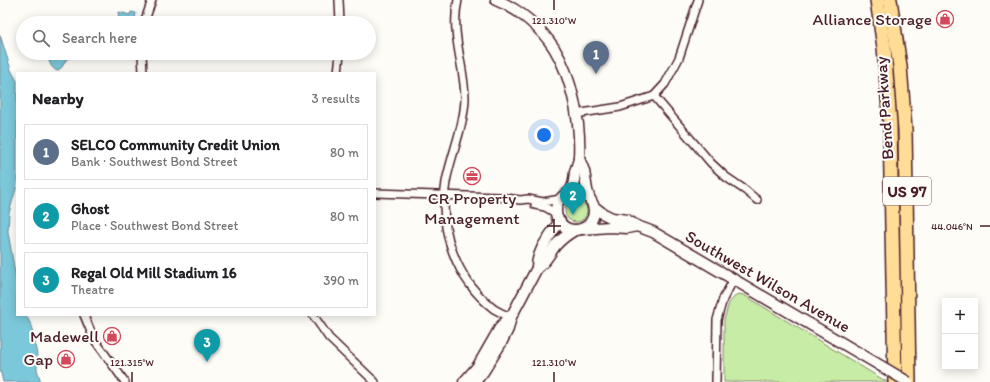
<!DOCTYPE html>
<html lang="en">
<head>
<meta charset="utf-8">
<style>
	:root { --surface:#fff; --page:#f2f2f2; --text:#202124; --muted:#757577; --line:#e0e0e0; --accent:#111827 }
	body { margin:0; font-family:Itim,sans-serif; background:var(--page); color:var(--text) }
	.controls { position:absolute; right:12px; bottom:12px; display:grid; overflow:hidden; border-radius:0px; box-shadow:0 2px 10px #0003 }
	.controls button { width:36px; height:36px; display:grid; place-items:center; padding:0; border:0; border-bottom:1px solid var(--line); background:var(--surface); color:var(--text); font:20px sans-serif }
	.you { position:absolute; left:544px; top:135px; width:14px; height:14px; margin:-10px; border:3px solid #fff; border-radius:50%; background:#1a73e8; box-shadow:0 0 0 6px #1a73e833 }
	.badge { display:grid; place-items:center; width:26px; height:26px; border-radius:50%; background:var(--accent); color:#fff; font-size:13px; font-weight:700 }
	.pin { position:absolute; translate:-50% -33px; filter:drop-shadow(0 1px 2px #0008) }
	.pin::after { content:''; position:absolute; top:21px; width:14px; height:12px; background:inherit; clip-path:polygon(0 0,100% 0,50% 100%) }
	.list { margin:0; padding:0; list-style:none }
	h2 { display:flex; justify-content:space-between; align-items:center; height:52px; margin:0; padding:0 16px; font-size:17px }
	h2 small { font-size:13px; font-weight:400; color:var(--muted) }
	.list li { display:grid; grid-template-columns:26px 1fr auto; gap:12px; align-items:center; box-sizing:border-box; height:56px; margin:0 8px 8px; padding:0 8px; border:1px solid var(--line); border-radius:0px }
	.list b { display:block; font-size:15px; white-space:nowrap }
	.list p { margin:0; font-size:13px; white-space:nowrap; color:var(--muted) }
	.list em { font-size:13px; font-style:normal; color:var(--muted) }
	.icon { flex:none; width:22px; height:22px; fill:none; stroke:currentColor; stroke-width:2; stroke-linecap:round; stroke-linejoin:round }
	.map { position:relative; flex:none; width:990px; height:382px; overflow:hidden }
	.search { position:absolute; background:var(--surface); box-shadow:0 2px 10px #0003; left:16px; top:16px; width:360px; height:44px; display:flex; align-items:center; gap:10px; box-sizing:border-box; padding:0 14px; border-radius:22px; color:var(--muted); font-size:15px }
	.panel { position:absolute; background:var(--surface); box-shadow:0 2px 10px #0003; left:16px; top:72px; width:360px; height:244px; border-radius:0px }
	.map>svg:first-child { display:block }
</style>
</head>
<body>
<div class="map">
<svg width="990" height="382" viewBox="0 0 990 382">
	<rect width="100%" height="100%" fill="#fdfcf7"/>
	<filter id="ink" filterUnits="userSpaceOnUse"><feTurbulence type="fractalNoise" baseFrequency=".025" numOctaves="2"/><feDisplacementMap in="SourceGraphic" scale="8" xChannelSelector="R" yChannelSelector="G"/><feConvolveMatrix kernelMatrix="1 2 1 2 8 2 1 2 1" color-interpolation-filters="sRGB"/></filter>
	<g filter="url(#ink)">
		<g fill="#c6eca6" stroke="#888668">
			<circle cx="576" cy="211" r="11"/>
			<polygon points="737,294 744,295 887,382 724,382 724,320 729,303"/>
		</g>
		<g fill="#7cc8db" stroke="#688495">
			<polygon points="119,12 130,15 131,12 136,13 134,23 119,23 118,17"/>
			<polygon points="0,35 11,70 17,81 17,185 9,213 8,232 17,285 17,315 26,315 31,325 37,355 37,370 41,382 3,382 0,369"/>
			<path d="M49,53H75L66,60L62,67L57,71C50,67 48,61 49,53Z"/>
		</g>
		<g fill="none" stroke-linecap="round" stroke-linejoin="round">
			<g stroke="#4a1f2b" stroke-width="10">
				<g id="street">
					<polyline points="339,0 340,23"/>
					<path d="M458,0C450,34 465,66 465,99C464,127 451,155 446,182C438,229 456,280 494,309C499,312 505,315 511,317"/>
					<polyline points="144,23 152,0"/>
					<polyline points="142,53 143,73"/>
					<polyline points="338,73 340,53"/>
					<polyline points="654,96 711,163 726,177 745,190 757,200"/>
					<polyline points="575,114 620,107 654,96 665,84 679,58 698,0"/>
					<polyline points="375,193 499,197 520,200 528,199 543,202 561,199"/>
					<polyline points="535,205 545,207 557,214"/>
					<polyline points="84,315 94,339 125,382"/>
					<polyline points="313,315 329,338 375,382"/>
					<polyline points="716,382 717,320 723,299 734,279"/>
				</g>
			</g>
			<g stroke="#4a1f2b" stroke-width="13">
				<g id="secondary">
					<path d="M496,0C519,9 541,28 554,48C572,77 581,123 579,157C579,162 576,167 575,172C574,181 574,187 568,194"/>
					<polyline points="579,158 584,171 587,190 590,200"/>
					<circle cx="575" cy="211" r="19"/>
					<polyline points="593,206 602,213 612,218 627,220 637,226 653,232 881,366"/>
					<polyline points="582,229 610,227 627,228 637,226"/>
					<path d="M537,268C537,250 550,236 560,221"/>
					<polyline points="464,382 478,366 501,326 511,317"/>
					<path d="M475,382L483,372L501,343L508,329L511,317L537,268C546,262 549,254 555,246C561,239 568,234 575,230"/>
				</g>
			</g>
			<g stroke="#4a1f2b" stroke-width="16">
				<g id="highway">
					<polyline points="877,0 884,47 890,124 895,382"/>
					<polyline points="890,0 900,66 905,130 909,382"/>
				</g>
			</g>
			<use href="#street" stroke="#fdfcf7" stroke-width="7"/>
			<use href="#secondary" stroke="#fdfcf7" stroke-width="10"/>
			<use href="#highway" stroke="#ffdd96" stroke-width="13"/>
			<g stroke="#4a1f2b" stroke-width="13" stroke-linecap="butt">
				<polyline id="secondary-bridge" points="881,366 908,382"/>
			</g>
			<use href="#secondary-bridge" stroke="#fdfcf7" stroke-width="10"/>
		</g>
	</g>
	<path fill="none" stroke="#4a1f2b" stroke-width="1.5" d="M554,0V10M554,219V233M547,226H561M980,226H990M132,372V382M554,372V382"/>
	<defs>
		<g id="shop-ring" transform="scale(0.9)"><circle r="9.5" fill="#fdfcf7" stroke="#d1495b" stroke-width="1.5"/><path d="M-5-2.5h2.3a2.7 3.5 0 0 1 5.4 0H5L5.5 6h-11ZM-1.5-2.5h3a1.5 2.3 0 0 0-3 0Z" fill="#d1495b"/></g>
		<g id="office-ring" transform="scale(0.9)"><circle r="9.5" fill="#fdfcf7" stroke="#d1495b" stroke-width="1.5"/><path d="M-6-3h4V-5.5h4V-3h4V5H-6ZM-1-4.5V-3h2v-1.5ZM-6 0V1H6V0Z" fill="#d1495b"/></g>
	</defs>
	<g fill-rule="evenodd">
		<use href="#shop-ring" x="945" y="19"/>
		<use href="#office-ring" x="472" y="176"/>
		<use href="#shop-ring" x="112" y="336"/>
		<use href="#shop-ring" x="66" y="359"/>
	</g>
	<g text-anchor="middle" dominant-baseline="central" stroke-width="4" stroke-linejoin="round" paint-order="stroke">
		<rect fill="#fdfcf7" stroke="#806168" stroke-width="1" x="883" y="177" width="48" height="28" rx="3"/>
		<g font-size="16" font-weight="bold" fill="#4a1f2b">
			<text x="907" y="191">US 97</text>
		</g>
		<g font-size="17" fill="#4a1f2b" stroke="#fdfcf7" text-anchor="end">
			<text x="932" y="19">Alliance Storage</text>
			<text x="472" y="198" text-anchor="middle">CR Property<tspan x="472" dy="20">Management</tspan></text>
			<text x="99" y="336">Madewell</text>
			<text x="53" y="359">Gap</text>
		</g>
		<g font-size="17" fill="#4a1f2b" stroke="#fdfcf7">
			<text transform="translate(884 108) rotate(-94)">Bend Parkway</text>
			<text transform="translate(768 281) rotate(30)">Southwest Wilson Avenue</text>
		</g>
	</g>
	<g font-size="10" text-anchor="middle" fill="#4a1f2b" stroke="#fdfcf7" stroke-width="4" stroke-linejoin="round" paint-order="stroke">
		<text x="554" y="24">121.310°W</text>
		<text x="952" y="230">44.046°N</text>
		<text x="132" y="366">121.315°W</text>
		<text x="554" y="366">121.310°W</text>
	</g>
</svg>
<div class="controls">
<button>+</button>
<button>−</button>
</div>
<div class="you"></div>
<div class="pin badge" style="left:596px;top:74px;background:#5c6f8a">1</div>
<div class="pin badge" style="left:573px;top:215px;background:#0f9aa8">2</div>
<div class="pin badge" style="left:207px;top:362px;background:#0f9aa8">3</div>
<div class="search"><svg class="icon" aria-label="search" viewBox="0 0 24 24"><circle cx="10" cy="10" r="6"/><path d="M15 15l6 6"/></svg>Search here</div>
<section class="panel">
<h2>Nearby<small>3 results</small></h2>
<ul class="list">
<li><span class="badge" style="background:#5c6f8a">1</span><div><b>SELCO Community Credit Union</b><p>Bank · Southwest Bond Street</p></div><em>80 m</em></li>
<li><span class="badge" style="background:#0f9aa8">2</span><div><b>Ghost</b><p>Place · Southwest Bond Street</p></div><em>80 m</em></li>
<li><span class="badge" style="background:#0f9aa8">3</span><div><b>Regal Old Mill Stadium 16</b><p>Theatre</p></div><em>390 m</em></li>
</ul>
</section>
</div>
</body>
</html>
